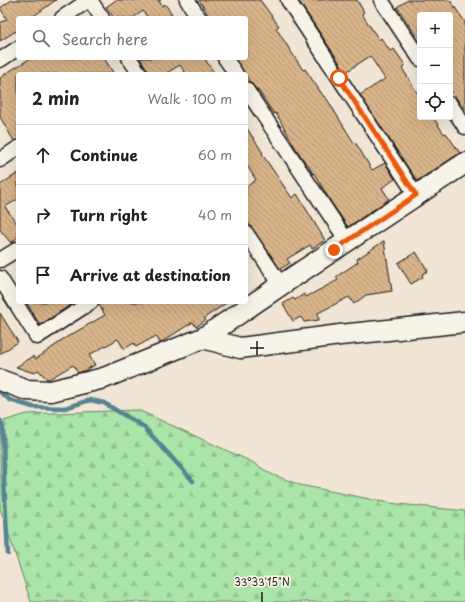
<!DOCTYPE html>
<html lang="en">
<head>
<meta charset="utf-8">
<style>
	:root { --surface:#fff; --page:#f6f6f6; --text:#222; --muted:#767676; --line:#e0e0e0 }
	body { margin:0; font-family:"Playpen Sans",sans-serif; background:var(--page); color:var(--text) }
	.controls { position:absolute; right:12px; top:12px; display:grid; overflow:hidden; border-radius:4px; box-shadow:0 4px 16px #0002 }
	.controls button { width:36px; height:36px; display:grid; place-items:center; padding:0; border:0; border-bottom:1px solid var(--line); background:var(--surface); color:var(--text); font:20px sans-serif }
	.stop { position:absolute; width:12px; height:12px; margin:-9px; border:3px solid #ea580c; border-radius:50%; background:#fff }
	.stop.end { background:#ea580c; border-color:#fff; box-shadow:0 1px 4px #0008 }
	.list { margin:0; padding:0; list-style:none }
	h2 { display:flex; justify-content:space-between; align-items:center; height:52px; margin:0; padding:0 16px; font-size:17px }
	h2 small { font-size:13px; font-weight:400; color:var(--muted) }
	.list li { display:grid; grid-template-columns:26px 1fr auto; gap:12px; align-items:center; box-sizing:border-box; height:60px; padding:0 16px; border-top:1px solid var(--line) }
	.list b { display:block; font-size:15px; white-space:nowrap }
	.list em { font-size:13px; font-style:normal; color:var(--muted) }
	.icon { flex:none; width:22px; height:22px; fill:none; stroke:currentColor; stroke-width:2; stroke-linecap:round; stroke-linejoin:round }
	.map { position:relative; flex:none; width:465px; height:602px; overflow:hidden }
	.search { position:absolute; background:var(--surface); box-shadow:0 4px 16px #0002; left:16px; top:16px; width:232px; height:44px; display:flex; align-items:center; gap:10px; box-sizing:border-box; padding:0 14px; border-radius:4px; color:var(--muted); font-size:15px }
	.panel { position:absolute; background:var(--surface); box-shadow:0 4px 16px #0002; left:16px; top:72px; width:232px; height:232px; border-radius:4px }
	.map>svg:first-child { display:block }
</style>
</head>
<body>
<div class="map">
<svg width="465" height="602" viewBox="0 0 465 602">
	<defs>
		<pattern id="forest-firs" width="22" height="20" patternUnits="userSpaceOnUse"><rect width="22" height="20" fill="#aae4a8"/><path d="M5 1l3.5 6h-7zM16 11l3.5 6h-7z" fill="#92c390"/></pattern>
		<pattern id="building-back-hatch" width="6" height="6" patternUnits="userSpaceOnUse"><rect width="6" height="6" fill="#d8b48a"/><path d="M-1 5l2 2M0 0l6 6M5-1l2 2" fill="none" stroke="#b99a76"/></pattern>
	</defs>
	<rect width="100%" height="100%" fill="#f1e6d5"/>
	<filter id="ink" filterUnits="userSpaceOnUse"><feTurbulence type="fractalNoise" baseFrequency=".025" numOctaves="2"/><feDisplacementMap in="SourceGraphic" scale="8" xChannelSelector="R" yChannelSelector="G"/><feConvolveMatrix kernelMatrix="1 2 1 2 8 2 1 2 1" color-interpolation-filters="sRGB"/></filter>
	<g filter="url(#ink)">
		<polygon fill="url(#forest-firs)" stroke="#638062" points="138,410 252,462 271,474 300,485 389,503 465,511 465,602 31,602 0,508 0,422 27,414"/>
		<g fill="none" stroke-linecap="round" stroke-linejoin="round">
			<g stroke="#578490" stroke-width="4.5">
				<polyline points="0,392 10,400 33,407 65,408 90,400 104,403 144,427 193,481"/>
				<polyline points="0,420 3,428 4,480 8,554"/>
			</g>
		</g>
		<g fill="url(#building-back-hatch)" stroke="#1c1c1c">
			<polygon points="12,0 56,0 31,18 18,18 18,35 16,31 0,41 0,23 7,19 0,8"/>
			<polygon points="116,0 161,0 159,1 162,6 165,4 172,14 169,16 170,18 146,18 147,17 143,11 133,18 114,18 106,7"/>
			<polygon points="199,0 260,0 279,26 276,28 281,36 303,70 305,69 324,97 325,96 354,143 355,142 372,170 385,163 395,179 382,188 389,199 348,227 331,202 314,173 313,174 308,165 307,165 295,147 276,113 274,114 258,90 257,90 250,82 235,58 246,58 246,18 210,18"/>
			<polygon points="298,0 357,0 364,12 362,14 379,40 381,38 390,51 394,49 405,65 402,68 420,97 420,117 433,117 444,134 446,133 460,153 417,181 360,95 385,79 370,56 346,72"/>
			<polygon points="408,0 449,0 450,1 450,0 465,22 465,111 450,89 450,15 420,15 420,42 397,7"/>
			<polygon points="31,58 104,58 114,74 18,74 18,140 14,141 0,117 0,78 6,74 5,74"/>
			<polygon points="140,58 204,58 215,74 186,74 180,65 165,74 150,74"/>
			<polygon points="246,127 263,153 262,154 292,198 297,194 325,240 312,249 310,245 287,259 290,263 280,269 246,219 246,187 256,180 246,164"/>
			<polygon points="18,173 18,199 5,207 18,225 18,237 11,243 0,230 0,185"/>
			<polygon points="384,241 392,291 366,295 354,304 349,297 318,313 319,320 304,322 301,317 293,321 283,304 293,298 295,300 304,294 306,297 338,280 336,277 358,262 357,259"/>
			<polygon points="416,252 428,271 422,274 423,277 411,284 398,263"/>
			<polygon points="26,302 75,302 40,325"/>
			<polygon points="99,302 228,302 204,318 206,320 196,327 193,322 160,343 156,336 136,347 134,343 124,349 118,339 89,355 95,365 86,370 78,373 73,365 49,379 47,379 38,370 34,373 16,367 34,356 36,359 60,342 60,341 105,315 99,305"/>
			<polygon points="0,313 18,342 0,354"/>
		</g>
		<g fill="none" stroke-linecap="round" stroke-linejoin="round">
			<g stroke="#1c1c1c" stroke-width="17">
				<g id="street">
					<polyline points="90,0 102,18"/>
					<polyline points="187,0 199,18"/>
					<polyline points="288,0 416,195"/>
					<polyline points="381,0 420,59"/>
					<polyline points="62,18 89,0"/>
					<polyline points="129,58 140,74"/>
					<polyline points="225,58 236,74"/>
					<polyline points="0,60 18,48"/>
					<polyline points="246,89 347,241"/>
					<polyline points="450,104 465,127"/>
					<polyline points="0,160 18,148"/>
					<polyline points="246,233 281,285"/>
					<polyline points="0,260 18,249"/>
					<polyline points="0,278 37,337 91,302"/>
				</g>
			</g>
			<g stroke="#1c1c1c" stroke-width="23">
				<g id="secondary">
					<polyline points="203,338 281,285 465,163"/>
					<polyline points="0,380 27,390 51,391 104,378 203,338 240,348 340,335 465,322"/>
				</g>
			</g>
			<use href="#street" stroke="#f7f3e8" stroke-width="14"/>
			<use href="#secondary" stroke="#f7f3e8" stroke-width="20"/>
		</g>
	</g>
	<g fill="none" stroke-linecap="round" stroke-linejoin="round" filter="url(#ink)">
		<polyline stroke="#ea580c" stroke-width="5" points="334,250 416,195 339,78"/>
	</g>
	<path fill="none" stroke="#1c1c1c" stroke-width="1.5" d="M257,341V355M250,348H264M262,592V602"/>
	<g font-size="10" text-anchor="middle" fill="#1c1c1c" stroke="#f7f3e8" stroke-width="3.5" stroke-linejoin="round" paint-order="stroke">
		<text x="262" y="586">33°33'15"N</text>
	</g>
</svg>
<div class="controls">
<button>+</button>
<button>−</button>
<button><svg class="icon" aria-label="locate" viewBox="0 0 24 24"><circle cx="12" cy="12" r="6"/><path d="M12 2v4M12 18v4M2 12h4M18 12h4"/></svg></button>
</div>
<div class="stop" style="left:339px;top:78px"></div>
<div class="stop end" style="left:334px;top:250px"></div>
<div class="search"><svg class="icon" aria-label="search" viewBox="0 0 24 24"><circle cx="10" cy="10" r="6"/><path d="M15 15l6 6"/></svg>Search here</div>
<section class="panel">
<h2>2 min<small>Walk · 100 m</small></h2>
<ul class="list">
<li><svg class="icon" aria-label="ahead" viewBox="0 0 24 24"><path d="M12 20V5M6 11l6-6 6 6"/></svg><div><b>Continue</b></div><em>60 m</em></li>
<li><svg class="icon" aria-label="right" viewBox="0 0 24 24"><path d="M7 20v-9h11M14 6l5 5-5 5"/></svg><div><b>Turn right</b></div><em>40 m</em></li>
<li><svg class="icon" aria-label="arrive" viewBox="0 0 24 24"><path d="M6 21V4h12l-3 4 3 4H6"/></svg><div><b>Arrive at destination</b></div></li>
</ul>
</section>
</div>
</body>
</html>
